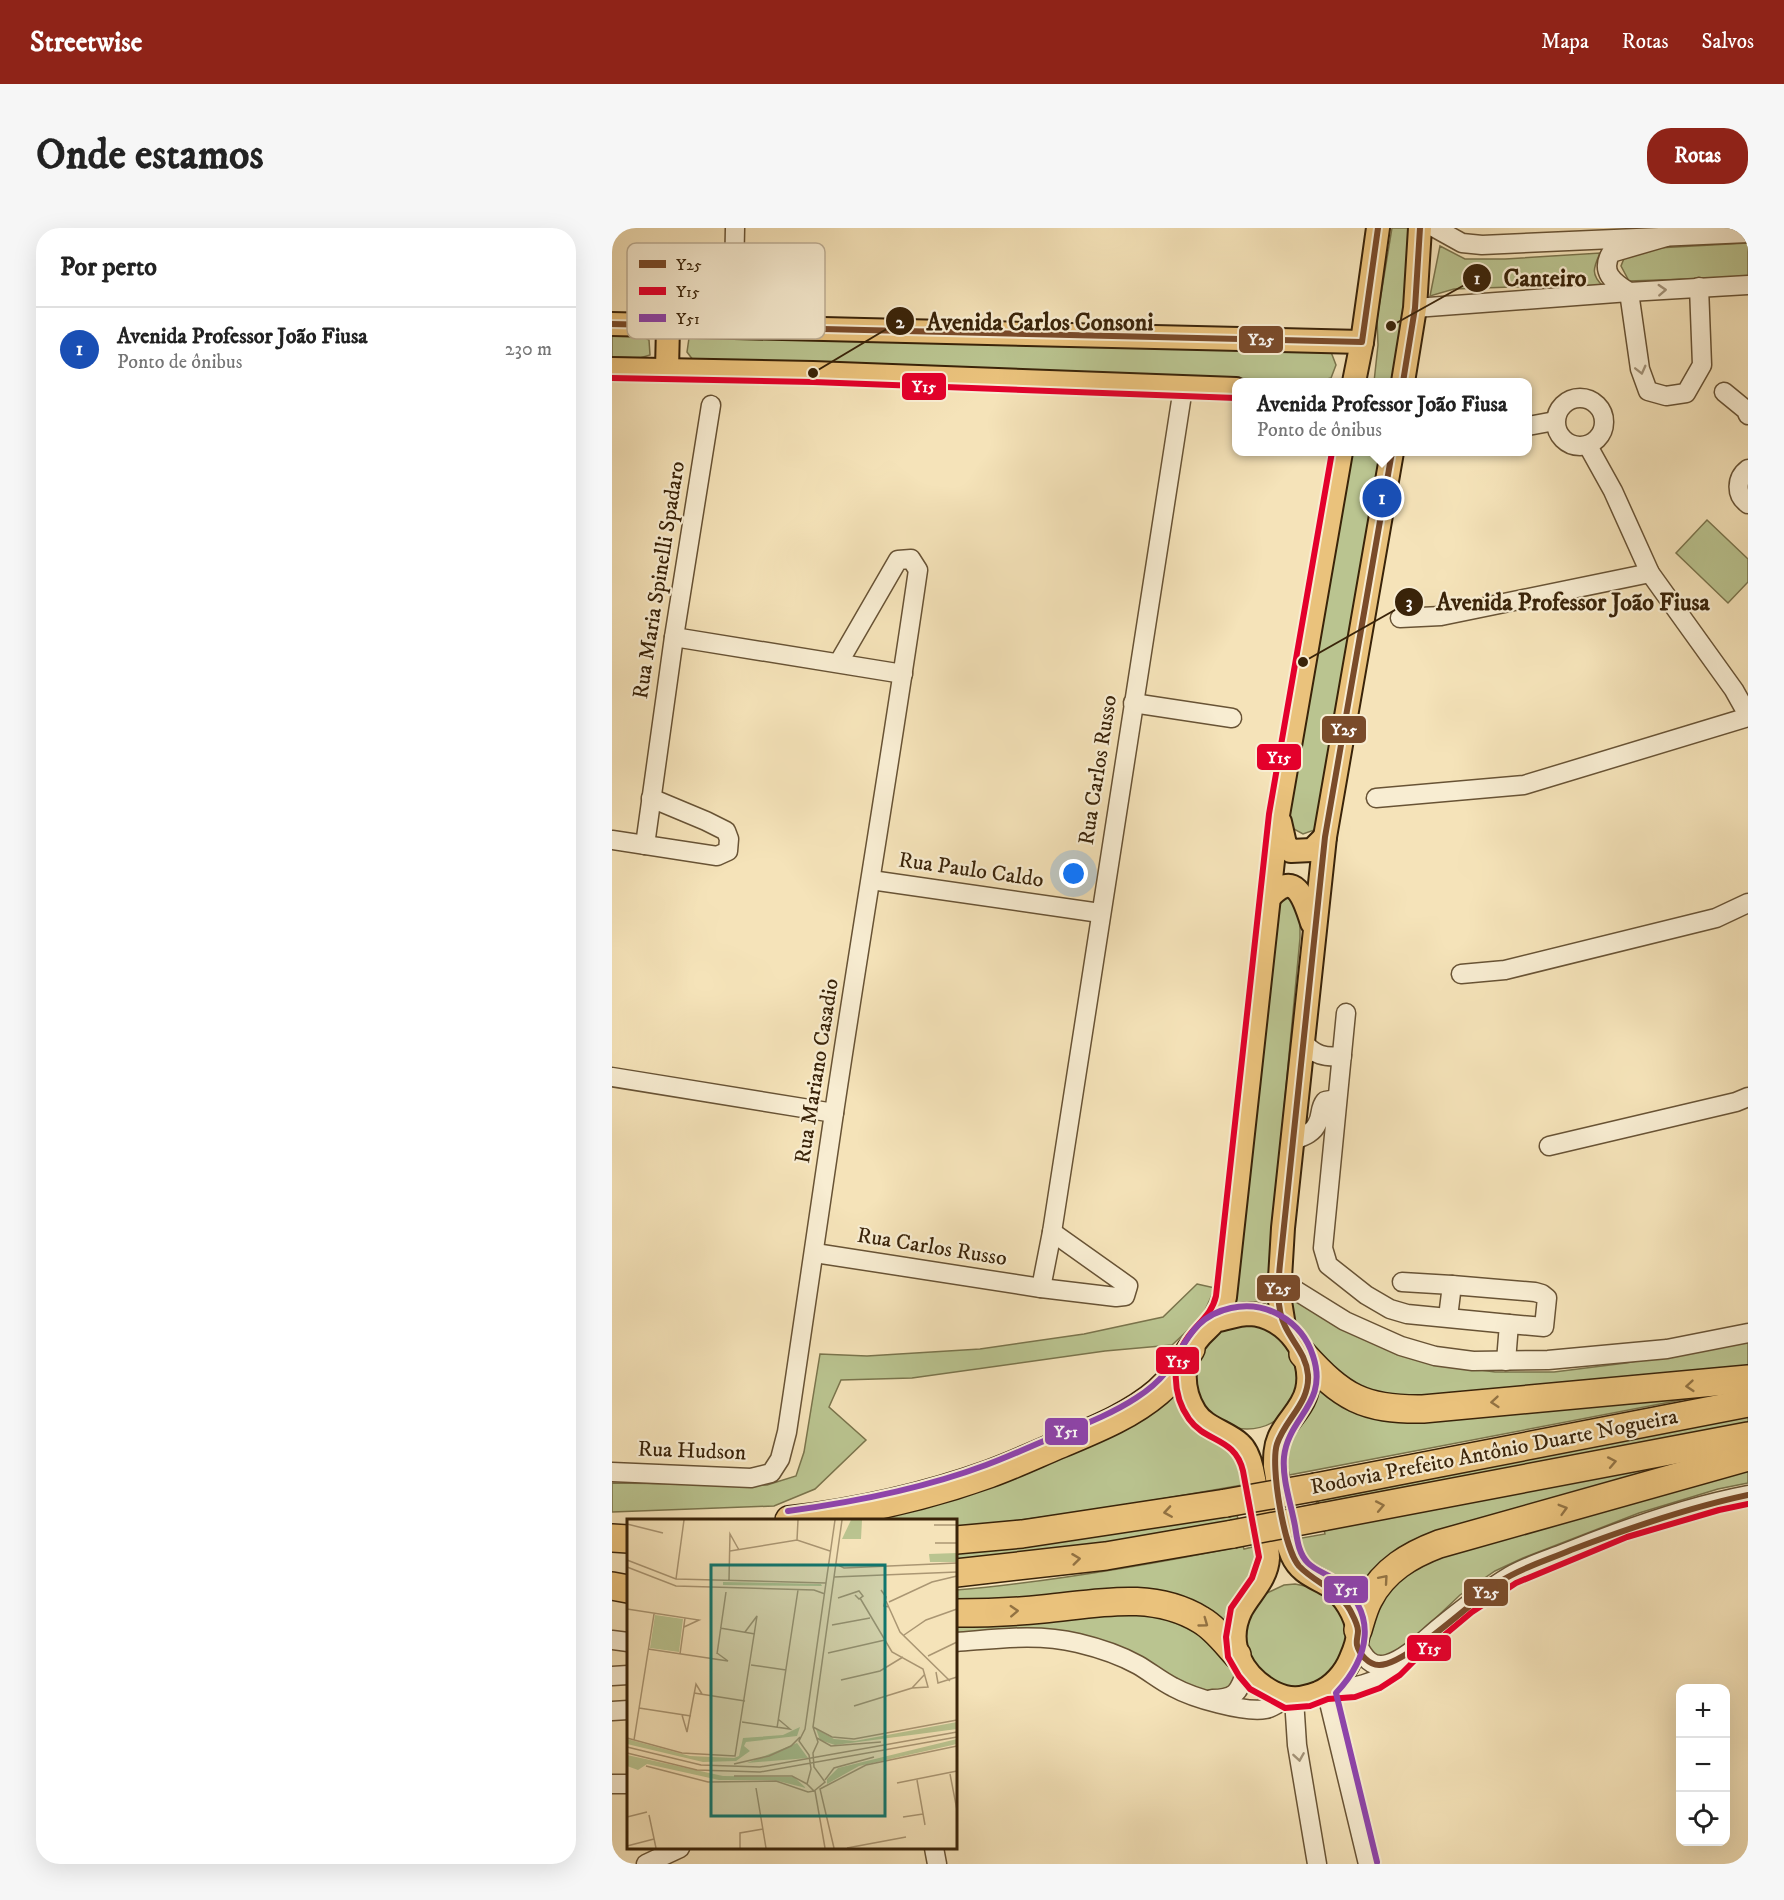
<!DOCTYPE html>
<html lang="pt">
<head>
<meta charset="utf-8">
<style>
	:root { --surface:#fff; --page:#f6f6f6; --text:#222; --muted:#767676; --line:#e0e0e0; --accent:#8f2418 }
	body { margin:0; font-family:"IM FELL DW Pica",serif; background:var(--page); color:var(--text) }
	.controls { position:absolute; right:18px; bottom:18px; display:grid; overflow:hidden; border-radius:12px; box-shadow:0 6px 24px #0002 }
	.controls button { width:54px; height:54px; display:grid; place-items:center; padding:0; border:0; border-bottom:2px solid var(--line); background:var(--surface); color:var(--text); font:30px sans-serif }
	.you { position:absolute; left:462px; top:646px; width:21px; height:21px; margin:-15px; border:4px solid #fff; border-radius:50%; background:#1a73e8; box-shadow:0 0 0 9px #1a73e833 }
	.badge { display:grid; place-items:center; width:39px; height:39px; border-radius:50%; background:var(--accent); color:#fff; font-size:20px; font-weight:700 }
	.pin { position:absolute; translate:-50% -50%; border:3px solid #fff; box-shadow:0 2px 6px #0006 }
	.popup { position:absolute; left:620px; top:150px; width:300px; height:78px; box-sizing:border-box; display:grid; place-content:center; border-radius:12px; background:var(--surface); filter:drop-shadow(0 2px 4px #0005); font-size:20px; white-space:nowrap; color:var(--muted) }
	.popup b { font-size:22px; color:var(--text) }
	.popup::after { content:''; position:absolute; left:50%; top:100%; margin-left:-12px; border:12px solid transparent; border-top-color:var(--surface) }
	.list { margin:0; padding:0; list-style:none }
	h2 { display:flex; justify-content:space-between; align-items:center; height:78px; margin:0; padding:0 24px; font-size:26px }
	h2 small { font-size:20px; font-weight:400; color:var(--muted) }
	.list li { display:grid; grid-template-columns:39px 1fr auto; gap:18px; align-items:center; box-sizing:border-box; height:84px; padding:0 24px; border-top:2px solid var(--line) }
	.list b { display:block; font-size:22px; white-space:nowrap }
	.list p { margin:0; font-size:20px; white-space:nowrap; color:var(--muted) }
	.list em { font-size:20px; font-style:normal; color:var(--muted) }
	.icon { flex:none; width:33px; height:33px; fill:none; stroke:currentColor; stroke-width:2; stroke-linecap:round; stroke-linejoin:round }
	.map { position:relative; flex:none; width:1136px; height:1636px; overflow:hidden; border-radius:24px }
	header { display:flex; align-items:center; gap:36px; box-sizing:border-box; height:84px; padding:0 30px; background:var(--accent); color:#fff }
	header strong { font-size:28px }
	nav { display:flex; gap:33px; margin-inline-start:auto; font-size:21px }
	.intro { display:flex; align-items:center; justify-content:space-between; box-sizing:border-box; height:144px; padding:0 36px }
	h1 { margin:0; font-size:42px }
	.button { padding:15px 27px; border-radius:24px; background:var(--accent); color:#fff; font-size:21px; font-weight:700 }
	main { display:flex; gap:36px; padding:0 36px }
	aside { flex:1; background:var(--surface); border-radius:24px; box-shadow:0 6px 24px #0002 }
	.map>svg:first-child { display:block }
</style>
</head>
<body>
<header>
<strong>Streetwise</strong>
<nav><a>Mapa</a><a>Rotas</a><a>Salvos</a></nav>
</header>
<div class="intro"><h1>Onde estamos</h1><a class="button">Rotas</a></div>
<main>
<aside>
<h2>Por perto<small></small></h2>
<ul class="list">
<li><span class="badge" style="background:#1a4fb4">1</span><div><b>Avenida Professor João Fiusa</b><p>Ponto de ônibus</p></div><em>230 m</em></li>
</ul>
</aside>
<div class="map">
<svg width="1136" height="1636" viewBox="0 0 1136 1636">
	<rect width="100%" height="100%" fill="#f5e3b9"/>
	<filter id="stains"><feTurbulence type="fractalNoise" baseFrequency=".00333" numOctaves="4"/><feColorMatrix values="0 0 0 0 .2 0 0 0 0 .09 0 0 0 0 .02 0 0 0 .5 -.17"/></filter>
	<radialGradient id="worn" r=".72"><stop offset=".6" stop-color="#630" stop-opacity="0"/><stop offset="1" stop-color="#630" stop-opacity=".3"/></radialGradient>
	<g fill="#bac490" stroke="#7a744c" stroke-width="1.5">
		<polygon points="780,0 802,0 785,154 762,154 766,117 765,91"/>
		<polygon points="1136,15 1136,49 1017,53 1009,38 1013,28 1045,20"/>
		<path d="M828,18L853,31H893L988,25C982,39 978,46 991,58L953,57L842,61L818,68Z"/>
		<polygon points="0,104 24,105 37,112 38,127 28,130 0,129"/>
		<polygon points="93,106 719,124 724,137 719,150 707,153 81,132 75,124 77,110"/>
		<polygon points="740,224 770,224 708,600 691,606 680,600 674,584"/>
		<polygon points="1095,292 1136,331 1136,354 1116,375 1064,325"/>
		<polygon points="675,665 688,676 688,710 656,1051 658,1078 637,1074 619,1077 662,673"/>
		<polygon points="585,1056 603,1060 590,1089 560,1117 493,1123 300,1150 229,1152 217,1179 254,1212 203,1261 162,1278 0,1284 0,1255 155,1257 184,1248 192,1224 208,1126 255,1128 368,1121 472,1106 551,1089"/>
		<polygon points="686,1070 839,1138 883,1144 942,1144 1014,1135 1136,1112 1136,1143 807,1174 734,1157 686,1102 681,1089 680,1075"/>
		<circle cx="635" cy="1149" r="52"/>
		<polygon points="704,1152 727,1170 1095,1167 672,1248 673,1215"/>
		<path d="M565,1158L624,1225L636,1256C539,1273 442,1290 344,1299V1292H219L239,1290Z"/>
		<polygon points="1136,1185 1136,1200 706,1282 703,1268"/>
		<path d="M1135,1220L831,1308L745,1378C724,1358 695,1338 684,1311L713,1306L712,1302Z"/>
		<polygon points="1136,1236 1136,1255 1106,1261 1027,1285 911,1330 883,1343 848,1367 791,1421 764,1431 753,1419 755,1391 795,1338"/>
		<polygon points="624,1283 627,1295 344,1338 344,1324"/>
		<path d="M649,1317V1329L616,1405L593,1385L344,1375V1362C440,1354 536,1337 631,1318L632,1321Z"/>
		<polygon points="683,1356 703,1360 728,1378 737,1408 723,1446 685,1462 655,1454 632,1421 634,1390 653,1366 672,1357"/>
		<polygon points="520,1380 582,1396 621,1438 623,1447 619,1460 598,1465 437,1402 411,1400 344,1406 344,1392"/>
	</g>
	<g fill="none" stroke-linecap="round" stroke-linejoin="round">
		<g stroke="#685335" stroke-width="21">
			<g id="minor">
				<polyline points="823,0 850,15 870,17 1136,5"/>
				<path d="M1054,9L999,25C988,44 1001,54 1017,64L1028,141L1036,163L1054,168L1074,165L1090,137L1087,59"/>
				<polyline points="803,80 1017,64 1136,57"/>
				<polyline points="121,98 123,0"/>
				<polyline points="1112,164 1134,182 1136,187"/>
				<circle cx="968" cy="194" r="24"/>
				<polyline points="916,198 943,193"/>
				<polyline points="976,218 1001,263 1038,345 1122,462 1136,487"/>
				<path d="M1136,241C1124,250 1123,267 1136,276"/>
				<polyline points="788,390 829,388 1038,345"/>
				<polyline points="62,409 291,446"/>
				<polyline points="521,475 620,490"/>
				<polyline points="764,570 912,557 1136,489"/>
				<polyline points="0,612 105,628 116,623 117,611 114,603 94,593 39,570"/>
				<polyline points="33,617 62,409 99,177"/>
				<polyline points="259,652 488,685"/>
				<polyline points="849,746 893,742 1104,690 1136,675"/>
				<polyline points="734,785 711,1020 716,1037 754,1067 778,1081 795,1086 897,1096 894,1133"/>
				<path d="M691,814C703,827 712,830 730,828"/>
				<polyline points="0,849 222,885"/>
				<path d="M680,913C689,909 701,906 705,896C710,888 707,880 713,873L725,871"/>
				<polyline points="937,918 1124,874 1136,869"/>
				<polyline points="203,1025 429,1060 504,1069 513,1068 516,1058 440,1004"/>
				<polyline points="667,1052 733,1093 789,1118 823,1128 861,1133 936,1132 1055,1121 1136,1105"/>
				<polyline points="790,1054 840,1057"/>
				<polyline points="429,1060 440,1004 571,160"/>
				<polyline points="836,1089 840,1057 923,1064 930,1066 935,1070 932,1099 897,1096"/>
				<path d="M0,1244L139,1250L159,1245L168,1231L175,1204C191,1098 206,992 222,885C249,704 280,523 306,342L299,331L286,332L227,434"/>
				<polyline points="0,1412 16,1414"/>
				<path d="M344,1414C385,1411 425,1405 466,1415C487,1420 508,1427 526,1437C538,1444 549,1453 561,1459C581,1470 632,1485 654,1481C660,1480 668,1474 674,1471"/>
				<path d="M745,1416C752,1429 759,1441 776,1436C795,1430 812,1412 828,1399C850,1381 873,1363 898,1348C915,1338 935,1332 953,1325C1012,1301 1073,1279 1136,1267"/>
				<polyline points="0,1448 16,1447"/>
				<path d="M600,1471C623,1471 627,1465 634,1443"/>
				<polyline points="682,1471 685,1517 705,1636"/>
				<polyline points="0,1483 16,1482"/>
				<polyline points="0,1556 16,1556"/>
				<polyline points="322,1620 325,1636"/>
				<polyline points="34,1636 68,1620"/>
				<path d="M756,1636L714,1462C741,1460 764,1457 785,1437"/>
			</g>
		</g>
		<g stroke="#392309" stroke-width="26">
			<g id="major">
				<polyline points="0,96 750,114"/>
				<polyline points="0,141 201,145 624,161"/>
				<polyline points="55,142 56,98"/>
				<polyline points="742,154 750,114 766,0"/>
				<polyline points="791,154 803,80 808,0"/>
				<polyline points="668,594 673,616 679,623 700,622 713,609"/>
				<path d="M656,671C683,640 692,670 700,695"/>
				<path d="M606,1092C616,1090 627,1086 638,1086C674,1088 703,1127 695,1162C691,1181 674,1193 667,1210C663,1219 663,1229 663,1238C668,1264 670,1303 680,1327C688,1345 703,1349 718,1358C732,1367 744,1387 746,1404C746,1413 743,1421 739,1430C733,1445 721,1459 706,1465C689,1471 679,1473 662,1465C631,1449 612,1417 629,1382C638,1365 655,1351 656,1330C656,1320 653,1309 651,1299C648,1279 644,1260 640,1241C638,1232 635,1222 628,1216C615,1204 593,1200 583,1184C568,1160 569,1128 589,1107C603,1093 609,1090 613,1069L666,587L729,224"/>
				<polyline points="672,1098 667,1067 671,1000 713,609 780,224"/>
			</g>
		</g>
		<g stroke="#392309" stroke-width="30">
			<g id="highway">
				<path d="M691,1126C730,1169 751,1182 811,1181L1136,1151"/>
				<polyline points="704,1259 1136,1175"/>
				<polyline points="710,1289 1136,1208"/>
				<path d="M177,1292C245,1284 313,1269 377,1246C402,1237 425,1226 449,1216C482,1202 518,1188 546,1164C560,1152 569,1137 579,1121"/>
				<polyline points="0,1310 16,1311"/>
				<polyline points="344,1312 410,1306 614,1275"/>
				<polyline points="344,1345 494,1328 621,1306"/>
				<polyline points="0,1358 16,1361"/>
				<path d="M344,1385C373,1385 402,1384 431,1381C484,1376 540,1362 589,1392C603,1400 614,1415 625,1427"/>
				<path d="M746,1402C749,1392 752,1380 757,1371C772,1342 798,1327 827,1316L1136,1229"/>
			</g>
		</g>
		<use href="#minor" stroke="#f8edd2" stroke-width="18"/>
		<use href="#major" stroke="#eac27c" stroke-width="22"/>
		<use href="#highway" stroke="#eac27c" stroke-width="27"/>
		<g stroke="#392309" stroke-width="30" stroke-linecap="butt">
			<g id="highway-bridge">
				<polyline points="614,1275 704,1259"/>
				<polyline points="621,1306 710,1289"/>
			</g>
		</g>
		<use href="#highway-bridge" stroke="#eac27c" stroke-width="27"/>
		<g stroke="#f8edd2" stroke-width="10">
			<g id="bus-1">
				<polyline points="0,96 750,114 766,0"/>
				<polyline points="791,154 803,80 808,0"/>
				<path d="M780,224L713,609L668,1036C666,1056 664,1080 673,1098C681,1115 694,1126 696,1147C698,1175 673,1191 665,1216C658,1237 672,1321 687,1338C703,1355 726,1361 738,1382C741,1388 746,1396 746,1403C746,1408 744,1412 745,1417C747,1426 757,1437 767,1437C793,1438 864,1370 889,1353C911,1339 936,1332 959,1322C1017,1300 1075,1280 1136,1267"/>
			</g>
		</g>
		<g stroke="#f8edd2" stroke-width="10">
			<g id="bus-2">
				<polyline points="0,150 201,154 624,170"/>
				<path d="M720,224L657,586L604,1068C600,1086 587,1094 576,1109C559,1132 560,1167 577,1191C594,1215 623,1209 631,1243L647,1329L640,1350L619,1380L614,1409L616,1429L627,1448L638,1461L673,1480L698,1478L716,1471L743,1469L768,1460L788,1447L805,1430L860,1384L904,1355L1015,1309L1107,1282L1136,1276"/>
			</g>
		</g>
		<g stroke="#f8edd2" stroke-width="10">
			<path id="bus-3" d="M176,1283C243,1274 310,1261 374,1237C396,1229 417,1219 439,1210C468,1198 498,1187 524,1170C535,1163 546,1154 554,1144C574,1116 581,1088 619,1080C654,1072 690,1093 701,1128C717,1176 676,1189 672,1229C670,1251 679,1276 683,1298C685,1310 686,1325 696,1335C704,1343 716,1346 725,1353C767,1386 757,1430 724,1465L765,1634"/>
		</g>
		<use href="#bus-1" stroke="#7a4b2a" stroke-width="6"/>
		<use href="#bus-2" stroke="#e4002b" stroke-width="6"/>
		<use href="#bus-3" stroke="#8e44ad" stroke-width="6"/>
	</g>
	<defs><path id="oneway-chevron" d="M-2-3.5L2.5 0L-2 3.5" fill="none" stroke-width="1.6" stroke-linecap="round" stroke-linejoin="round" transform="scale(1.5)"/></defs>
	<g stroke="#a29278">
		<use href="#oneway-chevron" transform="translate(1050 62) rotate(-3)"/>
		<use href="#oneway-chevron" transform="translate(1029 142) rotate(76)"/>
		<use href="#oneway-chevron" transform="translate(687 1529) rotate(81)"/>
	</g>
	<g stroke="#927242">
		<use href="#oneway-chevron" transform="translate(1078 1158) rotate(175)"/>
		<use href="#oneway-chevron" transform="translate(883 1174) rotate(175)"/>
		<use href="#oneway-chevron" transform="translate(1000 1234) rotate(-11)"/>
		<use href="#oneway-chevron" transform="translate(768 1278) rotate(-11)"/>
		<use href="#oneway-chevron" transform="translate(951 1281) rotate(-16)"/>
		<use href="#oneway-chevron" transform="translate(556 1284) rotate(171)"/>
		<use href="#oneway-chevron" transform="translate(464 1331) rotate(-7)"/>
		<use href="#oneway-chevron" transform="translate(772 1351) rotate(-49)"/>
		<use href="#oneway-chevron" transform="translate(402 1383) rotate(-3)"/>
		<use href="#oneway-chevron" transform="translate(592 1395) rotate(36)"/>
	</g>
	<g text-anchor="middle" dominant-baseline="central" stroke-width="4.5" stroke-linejoin="round" paint-order="stroke">
		<g font-size="22" fill="#392309" stroke="#f8edd2">
			<text transform="translate(47 352) rotate(-81)">Rua Maria Spinelli Spadaro</text>
			<text transform="translate(486 542) rotate(-81)">Rua Carlos Russo</text>
			<text transform="translate(359 642) rotate(8)">Rua Paulo Caldo</text>
			<text transform="translate(205 843) rotate(-81)">Rua Mariano Casadio</text>
			<text transform="translate(320 1019) rotate(9)">Rua Carlos Russo</text>
			<text transform="translate(80 1223) rotate(2)">Rua Hudson</text>
			<text transform="translate(882 1224) rotate(-11)">Rodovia Prefeito Antônio Duarte Nogueira</text>
		</g>
	</g>
	<g transform="translate(15 1291)">
		<rect width="330" height="330" fill="#f5e3b9"/>
		<path d="M224,1H235L234,20H215ZM330,34V43H303L302,35ZM96,63L194,65L195,67L96,66ZM28,96L56,100L52,133L23,129ZM330,203V210L208,226L193,221L189,210L207,220L228,222ZM173,208L170,217L119,223L117,227L123,232L109,242L76,243L0,225V220L63,237L107,239L112,237L116,219L156,216ZM330,220V225L232,247L200,265V260L211,249ZM170,224L181,239L120,244ZM0,236L96,257L167,258L179,269L147,261H92L20,245L11,251L0,247Z" fill="#bac490"/>
		<path fill="none" stroke="#aa9673" stroke-width="1.5" d="M208,1L178,210L172,222L182,236L184,250L180,265L187,272L198,263L187,248L186,234L191,223L186,208L215,1M0,5L36,14M307,6H330M170,21L171,1M308,24H330M103,32L170,21L203,32M0,41L49,60L199,64M209,45L217,49L330,44M0,48L49,67L187,71L198,75M207,58L330,53M49,60L57,1M102,61L103,15L112,31M254,71L259,78L257,87L262,88M211,79L232,72L236,77L232,80L228,76M233,79L265,133L296,150L301,168L285,169M259,82L273,113L323,162M262,83L305,63L330,57M0,90L72,101L57,108M205,106L243,99M93,109L128,115M277,116L299,101L330,90M21,130L101,142L90,134M201,134L258,121M53,135L58,99M90,135L99,73M301,137L330,123M124,146L159,151M309,153L311,164L330,158M214,161L253,152L276,138M67,174L118,182M227,187L285,169L298,155M12,189L64,197M55,196L60,213L69,165L75,175M115,203L163,210L151,200M186,208L205,218L227,220L330,201M150,209L171,71M0,219L55,234L108,237L130,97L118,113M190,219L204,227L254,223M7,221L27,95M0,228L74,246L133,248L330,213M0,234L70,251L133,253L330,218M107,245L142,237L164,227L173,218M19,247L81,263L149,262L181,273L187,272M323,255L330,291M107,257H165L180,265M198,261L207,249L247,238M290,261L298,306M270,264L330,252M129,269L139,329M188,272L198,329M22,296L29,329M0,298L20,293M276,298L296,295M0,327L27,320M113,329V314L136,310M207,329L193,270L239,246L330,227M220,329L279,318"/>
		<path fill="#0f766e" fill-opacity="0.15" stroke="#0f766e" stroke-width="3" d="M84,46H258V297H84Z"/>
		<rect width="330" height="330" fill="none" stroke="#392309" stroke-width="3"/>
	</g>
	<rect x="15" y="15" width="198" height="96" rx="9" fill="#f8edd2" stroke="#bfb096" stroke-width="1.5"/>
	<rect x="27" y="32" width="27" height="8" fill="#7a4b2a"/>
	<rect x="27" y="59" width="27" height="8" fill="#e4002b"/>
	<rect x="27" y="86" width="27" height="8" fill="#8e44ad"/>
	<g font-size="16" fill="#392309">
		<text x="64" y="42">Y25</text>
		<text x="64" y="69">Y15</text>
		<text x="64" y="96">Y51</text>
	</g>
	<path fill="none" stroke="#392309" stroke-width="2" d="M779 98L865 50M201 145L288 93M691 434L797 374"/>
	<g fill="#392309" stroke="#f8edd2" stroke-width="2">
		<circle cx="779" cy="98" r="6"/>
		<circle cx="201" cy="145" r="6"/>
		<circle cx="691" cy="434" r="6"/>
		<circle cx="865" cy="50" r="15"/>
		<circle cx="288" cy="93" r="15"/>
		<circle cx="797" cy="374" r="15"/>
	</g>
	<g font-size="18" text-anchor="middle" font-weight="bold" fill="#fff">
		<text x="865" y="56">1</text>
		<text x="288" y="100">2</text>
		<text x="797" y="380">3</text>
	</g>
	<g font-size="24" text-anchor="middle" font-weight="bold" fill="#392309" stroke="#f8edd2" stroke-width="4.5" stroke-linejoin="round" paint-order="stroke">
		<text x="933" y="58">Canteiro</text>
		<text x="428" y="102">Avenida Carlos Consoni</text>
		<text x="961" y="382">Avenida Professor João Fiusa</text>
	</g>
	<g stroke="#f8edd2" stroke-width="2">
		<rect x="626" y="97" width="46" height="29" rx="6" fill="#7a4b2a"/>
		<rect x="289" y="144" width="46" height="29" rx="6" fill="#e4002b"/>
		<rect x="709" y="487" width="46" height="29" rx="6" fill="#7a4b2a"/>
		<rect x="644" y="515" width="46" height="28" rx="6" fill="#e4002b"/>
		<rect x="644" y="1046" width="45" height="28" rx="6" fill="#7a4b2a"/>
		<rect x="543" y="1118" width="45" height="29" rx="6" fill="#e4002b"/>
		<rect x="432" y="1189" width="45" height="29" rx="6" fill="#8e44ad"/>
		<rect x="711" y="1347" width="46" height="29" rx="6" fill="#8e44ad"/>
		<rect x="851" y="1350" width="46" height="29" rx="6" fill="#7a4b2a"/>
		<rect x="794" y="1406" width="46" height="28" rx="6" fill="#e4002b"/>
	</g>
	<g font-size="16" text-anchor="middle" font-weight="bold" fill="#fff">
		<text x="649" y="117">Y25</text>
		<text x="312" y="164">Y15</text>
		<text x="732" y="507">Y25</text>
		<text x="667" y="535">Y15</text>
		<text x="666" y="1066">Y25</text>
		<text x="566" y="1139">Y15</text>
		<text x="454" y="1209">Y51</text>
		<text x="734" y="1367">Y51</text>
		<text x="874" y="1370">Y25</text>
		<text x="817" y="1426">Y15</text>
	</g>
	<rect width="100%" height="100%" filter="url(#stains)"/>
	<rect width="100%" height="100%" fill="url(#worn)"/>
</svg>
<div class="controls">
<button>+</button>
<button>−</button>
<button><svg class="icon" aria-label="locate" viewBox="0 0 24 24"><circle cx="12" cy="12" r="6"/><path d="M12 2v4M12 18v4M2 12h4M18 12h4"/></svg></button>
</div>
<div class="you"></div>
<div class="pin badge" style="left:770px;top:270px;background:#1a4fb4">1</div>
<div class="popup"><b>Avenida Professor João Fiusa</b>Ponto de ônibus</div>
</div>
</main>
</body>
</html>
